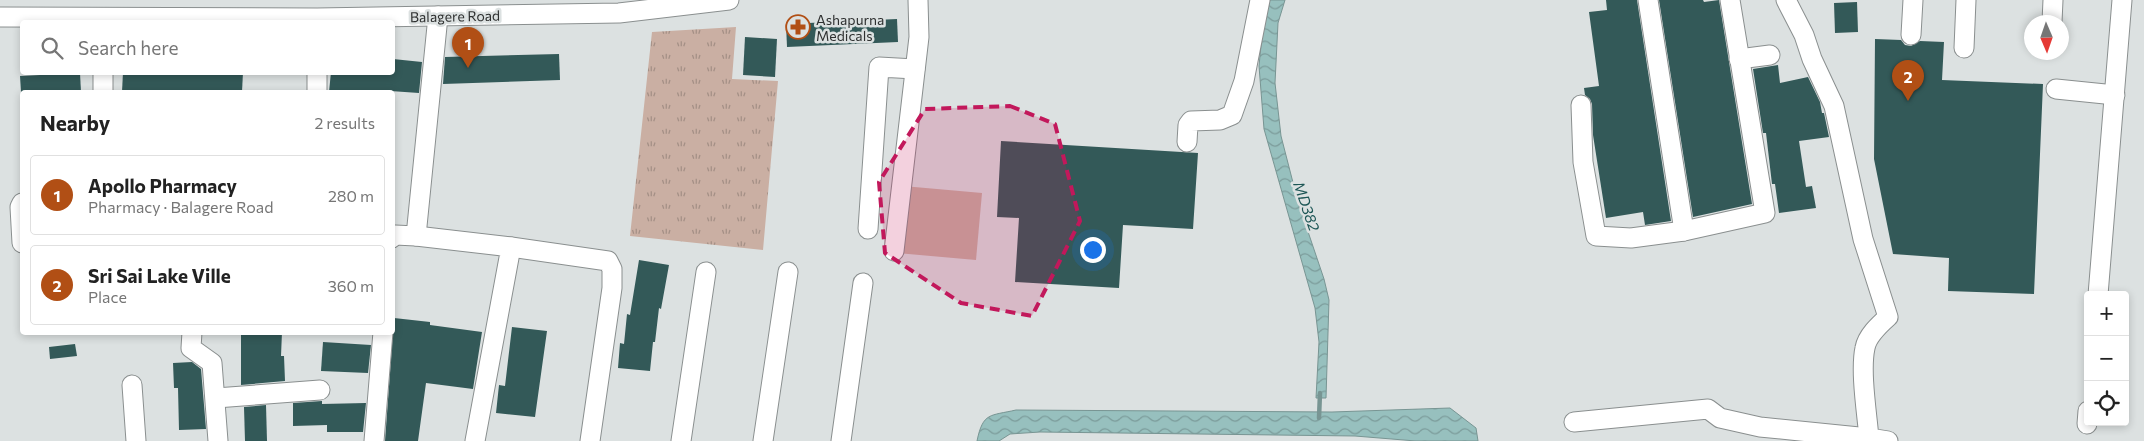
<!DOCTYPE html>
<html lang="en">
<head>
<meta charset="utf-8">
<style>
	:root { --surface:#fff; --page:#f6f6f6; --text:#222; --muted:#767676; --line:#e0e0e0; --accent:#b14f15 }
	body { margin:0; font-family:Commissioner,sans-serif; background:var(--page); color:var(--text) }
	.controls { position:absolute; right:15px; bottom:15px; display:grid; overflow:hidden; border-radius:5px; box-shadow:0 2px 8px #0003 }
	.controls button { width:45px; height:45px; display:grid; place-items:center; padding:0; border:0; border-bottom:1px solid var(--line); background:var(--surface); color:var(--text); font:25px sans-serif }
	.compass { position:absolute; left:2024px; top:15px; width:45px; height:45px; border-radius:50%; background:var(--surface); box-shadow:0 2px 8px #0003; rotate:178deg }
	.you { position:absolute; left:1092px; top:249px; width:18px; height:18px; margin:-12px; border:4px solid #fff; border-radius:50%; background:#1a73e8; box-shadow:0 0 0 8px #1a73e833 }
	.badge { display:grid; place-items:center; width:32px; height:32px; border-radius:50%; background:var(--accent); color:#fff; font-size:16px; font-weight:700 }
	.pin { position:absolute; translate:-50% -41px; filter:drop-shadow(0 1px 2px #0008) }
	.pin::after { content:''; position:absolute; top:26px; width:18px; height:15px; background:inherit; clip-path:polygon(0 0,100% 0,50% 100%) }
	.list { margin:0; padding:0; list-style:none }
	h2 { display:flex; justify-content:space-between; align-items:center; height:65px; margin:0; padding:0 20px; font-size:21px }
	h2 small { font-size:16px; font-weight:400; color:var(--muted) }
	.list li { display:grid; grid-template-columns:32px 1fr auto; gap:15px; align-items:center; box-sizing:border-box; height:80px; margin:0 10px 10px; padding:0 10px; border:1px solid var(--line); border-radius:5px }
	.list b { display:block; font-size:19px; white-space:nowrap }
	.list p { margin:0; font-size:16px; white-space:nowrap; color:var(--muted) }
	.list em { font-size:16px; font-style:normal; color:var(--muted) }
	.icon { flex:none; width:28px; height:28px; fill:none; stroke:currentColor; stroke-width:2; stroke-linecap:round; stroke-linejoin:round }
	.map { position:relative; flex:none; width:2144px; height:441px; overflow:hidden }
	.search { position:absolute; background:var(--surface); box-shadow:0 2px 8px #0003; left:20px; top:20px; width:375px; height:55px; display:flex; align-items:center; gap:12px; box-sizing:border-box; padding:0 18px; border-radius:5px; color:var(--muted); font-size:19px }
	.panel { position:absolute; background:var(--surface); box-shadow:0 2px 8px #0003; left:20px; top:90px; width:375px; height:245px; border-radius:5px }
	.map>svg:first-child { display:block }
</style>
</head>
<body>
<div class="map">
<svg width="2144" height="441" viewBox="0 0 2144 441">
	<defs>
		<pattern id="grass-tufts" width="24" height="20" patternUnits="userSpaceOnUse" patternTransform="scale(1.25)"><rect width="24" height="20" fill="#caafa3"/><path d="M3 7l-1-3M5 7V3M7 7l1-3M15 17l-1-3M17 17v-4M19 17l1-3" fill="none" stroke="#a48f85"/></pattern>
		<pattern id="water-waves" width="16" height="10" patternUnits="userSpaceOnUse" patternTransform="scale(1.25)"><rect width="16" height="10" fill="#97c0be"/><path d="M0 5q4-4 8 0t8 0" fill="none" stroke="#7c9c9b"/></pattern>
	</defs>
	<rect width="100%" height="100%" fill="#dce1e1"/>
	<polygon fill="url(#grass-tufts)" points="736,27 732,79 778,81 763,250 630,236 652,32"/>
	<polygon fill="#caafa3" points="903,186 982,193 976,260 897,253"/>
	<g fill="url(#water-waves)" stroke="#789593">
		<polygon points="1270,0 1285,0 1278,23 1275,83 1281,136 1298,202 1324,279 1329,300 1326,398 1316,398 1319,342 1315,308 1264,129 1259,66 1263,25"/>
		<path d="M1450,408L1476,428L1478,441H1416L1355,436L1040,432L1010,434L999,441H977C983,412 990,416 1016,410L1332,412Z"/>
	</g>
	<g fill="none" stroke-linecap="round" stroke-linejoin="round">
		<polyline stroke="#789593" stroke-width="4.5" points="1319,418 1320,393"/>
	</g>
	<g fill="#335958">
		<polygon points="1606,0 1637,0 1671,221 1645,225 1643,212 1606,218 1593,135 1592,104 1590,99 1585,95 1584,88 1599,86 1589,12 1607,10"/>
		<polygon points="1659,0 1703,0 1704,2 1719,0 1752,204 1693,217"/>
		<polygon points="1857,2 1858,32 1835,33 1834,3"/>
		<polygon points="897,19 898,42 787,47 786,24"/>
		<polygon points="745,37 777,39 775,77 743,75"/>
		<polygon points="1875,39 1901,40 1905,45 1911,46 1920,41 1944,42 1942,80 2043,84 2034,294 1948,291 1949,258 1893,254 1874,159"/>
		<polygon points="559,54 560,80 443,84 445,57"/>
		<polygon points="393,59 422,62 419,93 376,90 376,92 329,92 331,72 392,72"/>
		<polygon points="1778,65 1780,83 1808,77 1820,102 1822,113 1824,113 1829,137 1799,141 1806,187 1812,186 1816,208 1779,213 1775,184 1772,184 1766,133 1763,133 1753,69"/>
		<polygon points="123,72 243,72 242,92 122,92"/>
		<polygon points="80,73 81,92 21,92 20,76"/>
		<polygon points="1001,141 1198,153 1193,229 1123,225 1119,288 1015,282 1019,218 997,217"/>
		<polygon points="639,260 669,265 661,309 659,308 655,342 653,342 650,371 618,368 620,343 624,344 627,314 630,315"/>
		<polygon points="394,318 430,322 430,325 482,332 473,389 426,383 418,441 385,441"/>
		<polygon points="512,327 547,331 535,417 496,413 499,385 505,386"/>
		<polygon points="241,332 282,332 281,356 284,356 285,381 241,385"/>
		<polygon points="323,342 371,345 368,373 321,371"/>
		<polygon points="75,344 77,356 50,359 49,347"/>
		<polygon points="192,362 201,369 206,429 179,430 178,388 174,388 173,363"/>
		<polygon points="322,401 322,404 366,403 363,432 327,432 327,425 293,426 293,403"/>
		<polygon points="266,405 267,441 245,441 244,407"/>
	</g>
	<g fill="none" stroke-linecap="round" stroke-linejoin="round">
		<g stroke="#8a8f8f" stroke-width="21">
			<g id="minor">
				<polyline points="1648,0 1684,231"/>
				<path d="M1786,0L1804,35L1812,59L1834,106L1863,239L1888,317C1879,325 1867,336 1865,348C1860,371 1867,414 1869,438L1888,441"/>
				<polyline points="0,17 317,18 619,13 729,0"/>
				<polyline points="2052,22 2053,0"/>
				<polyline points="1911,35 1913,0"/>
				<polyline points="1964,48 1966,0"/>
				<polyline points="1739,59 1770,55"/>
				<polyline points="103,72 103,92"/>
				<polyline points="2056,89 2115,95"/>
				<polyline points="317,92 317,72"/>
				<polyline points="1581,105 1583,162 1596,236 1631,238 1684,231 1765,213 1730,0"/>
				<polyline points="1187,142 1188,125 1191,121 1220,120 1232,115 1244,81 1260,0"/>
				<polyline points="22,203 20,207 22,243"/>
				<polyline points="868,229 879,67 915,69"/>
				<polyline points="416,236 511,247 475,441"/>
				<polyline points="392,238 395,235 416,236 438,16"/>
				<polyline points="511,247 608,261 612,269 612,288 590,441"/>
				<polyline points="894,251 919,37 918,0"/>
				<polyline points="2098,295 2122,0"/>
				<polyline points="192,332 191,348 212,363 218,441"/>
				<polyline points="132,385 136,441"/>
				<polyline points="216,398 320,390"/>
				<polyline points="1574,422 1708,409 1720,418 1760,427 1869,438"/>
				<polyline points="2087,424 2088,411"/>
				<polyline points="374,441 383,332"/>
				<polyline points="681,441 706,272"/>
				<polyline points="763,441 788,272"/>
				<polyline points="841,441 863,283"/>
			</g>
		</g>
		<use href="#minor" stroke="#fff" stroke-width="19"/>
	</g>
	<path fill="#c2185b" fill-opacity="0.2" stroke="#c2185b" stroke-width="4" stroke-dasharray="10 6" stroke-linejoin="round" d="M1010,106L1055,124L1080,221L1032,316L961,303L885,253L879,182L925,109Z"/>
	<defs>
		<g id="pharmacy-ring" transform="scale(1.25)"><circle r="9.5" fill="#dce1e1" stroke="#b14f15" stroke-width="1.5"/><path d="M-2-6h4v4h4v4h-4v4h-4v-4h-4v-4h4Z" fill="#b14f15"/></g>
	</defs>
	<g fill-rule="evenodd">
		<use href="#pharmacy-ring" x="798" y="27"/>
	</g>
	<g text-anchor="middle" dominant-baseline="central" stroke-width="5" stroke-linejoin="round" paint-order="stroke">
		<g font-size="14" fill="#2e3030" stroke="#dce1e1">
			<text transform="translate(455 16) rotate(-1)">Balagere Road</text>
		</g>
		<g font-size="14" fill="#2e3030" stroke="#dce1e1" text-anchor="start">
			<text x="816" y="19">Ashapurna<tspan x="816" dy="16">Medicals</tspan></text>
		</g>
		<g font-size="15" font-style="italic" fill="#1d5655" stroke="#dce1e1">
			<text transform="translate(1307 206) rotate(71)">MD382</text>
		</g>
	</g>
</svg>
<div class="controls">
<button>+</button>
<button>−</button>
<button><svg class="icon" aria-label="locate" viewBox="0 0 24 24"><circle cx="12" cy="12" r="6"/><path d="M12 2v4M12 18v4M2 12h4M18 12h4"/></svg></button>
</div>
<svg class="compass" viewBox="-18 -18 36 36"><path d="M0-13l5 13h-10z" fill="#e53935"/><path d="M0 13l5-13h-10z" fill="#767676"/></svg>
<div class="you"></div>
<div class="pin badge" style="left:468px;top:68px">1</div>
<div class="pin badge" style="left:1908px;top:101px">2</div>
<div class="search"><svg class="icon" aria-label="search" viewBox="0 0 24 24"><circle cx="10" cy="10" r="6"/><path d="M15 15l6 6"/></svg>Search here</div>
<section class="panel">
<h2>Nearby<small>2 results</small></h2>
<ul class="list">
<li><span class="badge">1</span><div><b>Apollo Pharmacy</b><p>Pharmacy · Balagere Road</p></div><em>280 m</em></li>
<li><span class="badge">2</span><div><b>Sri Sai Lake Ville</b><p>Place</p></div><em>360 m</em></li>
</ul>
</section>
</div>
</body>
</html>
